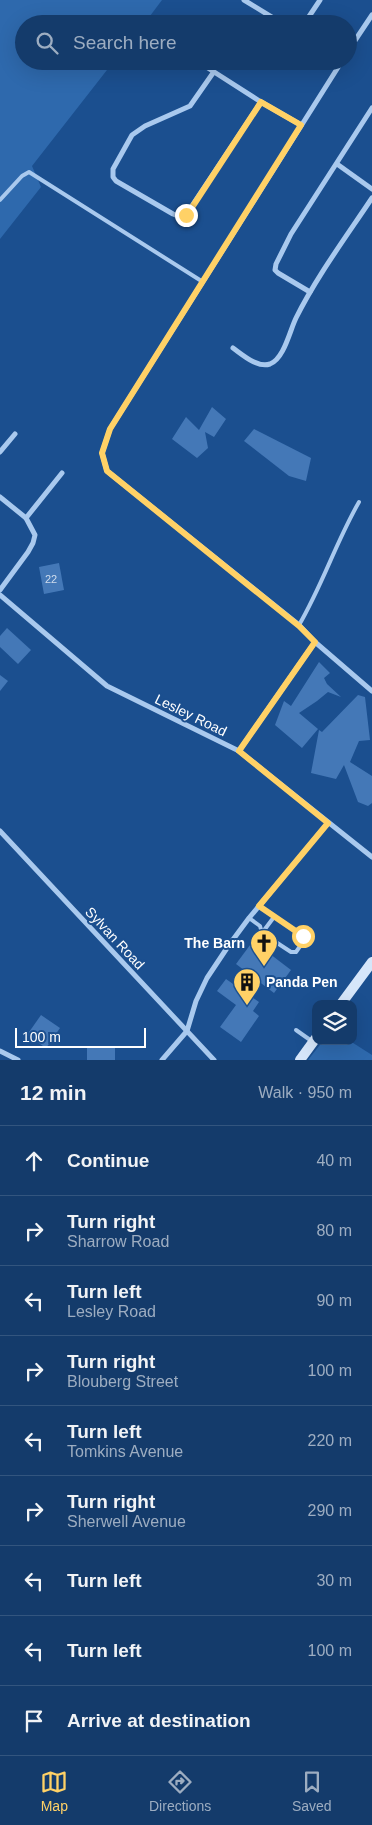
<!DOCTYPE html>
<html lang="en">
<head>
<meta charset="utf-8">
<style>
	:root { --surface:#143b6b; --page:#1d4271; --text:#f1f3f6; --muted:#9dadc1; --line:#33557e; --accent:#ffd166 }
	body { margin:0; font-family:Helvetica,sans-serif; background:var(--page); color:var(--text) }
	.controls { position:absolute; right:15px; bottom:15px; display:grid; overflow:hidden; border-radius:10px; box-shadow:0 5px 20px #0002 }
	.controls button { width:45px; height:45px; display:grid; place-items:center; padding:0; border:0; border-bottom:1px solid var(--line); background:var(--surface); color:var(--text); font:25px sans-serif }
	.scale { position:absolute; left:15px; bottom:12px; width:131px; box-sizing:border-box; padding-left:5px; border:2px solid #fff; border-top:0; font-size:14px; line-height:18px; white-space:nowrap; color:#fff; -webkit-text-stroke:4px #1b4f8f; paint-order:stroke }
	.stop { position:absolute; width:15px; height:15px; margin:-11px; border:4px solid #ffd166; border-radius:50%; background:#fff }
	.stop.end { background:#ffd166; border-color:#fff; box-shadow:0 1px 5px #0008 }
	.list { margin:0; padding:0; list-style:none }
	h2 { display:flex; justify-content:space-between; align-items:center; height:65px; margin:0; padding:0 20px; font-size:21px }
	h2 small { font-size:16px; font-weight:400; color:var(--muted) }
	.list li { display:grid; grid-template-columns:32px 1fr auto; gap:15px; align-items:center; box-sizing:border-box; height:70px; padding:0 20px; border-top:1px solid var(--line) }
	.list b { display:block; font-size:19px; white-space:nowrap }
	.list p { margin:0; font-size:16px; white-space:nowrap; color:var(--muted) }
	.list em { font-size:16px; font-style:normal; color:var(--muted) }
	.icon { flex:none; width:28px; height:28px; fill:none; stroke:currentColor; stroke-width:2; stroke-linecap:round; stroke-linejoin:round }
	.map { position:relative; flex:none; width:372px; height:1060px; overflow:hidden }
	.search { position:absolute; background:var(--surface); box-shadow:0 5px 20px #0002; left:15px; right:15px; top:15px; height:55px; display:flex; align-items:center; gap:12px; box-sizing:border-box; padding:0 18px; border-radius:28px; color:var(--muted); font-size:19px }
	.sheet { height:695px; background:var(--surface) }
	nav { display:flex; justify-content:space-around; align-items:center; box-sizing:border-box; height:70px; border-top:1px solid var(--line); background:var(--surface); font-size:14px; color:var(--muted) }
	nav a { display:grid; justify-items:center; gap:2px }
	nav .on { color:var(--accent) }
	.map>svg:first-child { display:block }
</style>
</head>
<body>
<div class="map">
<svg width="372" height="1060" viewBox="0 0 372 1060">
	<rect width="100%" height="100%" fill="#1b4f8f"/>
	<g fill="#2e69ad">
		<polygon points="0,0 162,0 144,24 24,24 24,61 114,61 32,166 41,187 0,239"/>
		<polygon points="323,1041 350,1041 372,1055 372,1060 308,1060"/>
	</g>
	<g fill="#4478b7">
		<polygon points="212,407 226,419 214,437 205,432 208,448 197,458 172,439 186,417 199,430"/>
		<polygon points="254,429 311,458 306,481 289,476 244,441"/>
		<polygon points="59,563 64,590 44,594 39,567"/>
		<polygon points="7,628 31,650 18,664 0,647 0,636"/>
		<polygon points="319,662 330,673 324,678 327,684 341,697 328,692 317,701 299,713 318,729 302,748 275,725 284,701 291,706"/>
		<polygon points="0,675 8,681 0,691"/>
		<polygon points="358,695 365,697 370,740 359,741 350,762 372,776 372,803 368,806 358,802 344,765 336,779 311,773 319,730 322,732"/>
		<polygon points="253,941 291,970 274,993 236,964"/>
		<polygon points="226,979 259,1002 253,1011 259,1016 241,1042 220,1027 236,1005 217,991"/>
		<polygon points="41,1015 60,1028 46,1048 27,1035"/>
		<rect x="87" y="1048" width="28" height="12"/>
	</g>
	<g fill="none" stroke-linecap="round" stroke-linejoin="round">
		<g stroke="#a9c9ee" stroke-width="4">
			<polyline points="0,200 22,176 29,172 203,282"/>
			<path d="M299,625C322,586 336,542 359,502"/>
			<polyline points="249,918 260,926 262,933 291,952 296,952 303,942 303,936 259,906"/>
			<polyline points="262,933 274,917"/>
			<polyline points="296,1030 313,1042"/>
		</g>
		<g stroke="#a9c9ee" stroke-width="5">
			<polyline points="244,0 283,24"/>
			<polyline points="304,24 320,0"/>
			<polyline points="348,51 372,15"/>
			<polyline points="197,61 261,102 301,125"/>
			<polyline points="342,61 110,429 102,453 107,471 299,625 315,642 372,691"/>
			<polyline points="213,73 190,106 145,126 132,135 113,169 113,177 116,181 173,214 178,216 186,215 261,102"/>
			<polyline points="337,164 372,189"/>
			<polyline points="310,292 278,273 275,270 276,264 291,234 372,108"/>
			<path d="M233,348C243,355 257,368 270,364C284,359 290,330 296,318C317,276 346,237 372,198"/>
			<polyline points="0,452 15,434"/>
			<polyline points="0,497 26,518 35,535 33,543 28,552 0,590"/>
			<polyline points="26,518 62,473"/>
			<polyline points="0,595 107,686 239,751 372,857"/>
			<polyline points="239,751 315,642"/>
			<polyline points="0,831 214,1060"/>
			<polyline points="0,1051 18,1060"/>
			<polyline points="162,1060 187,1031 196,1001 207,978 229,945 249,918 328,823"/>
		</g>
		<g stroke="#d6e6fa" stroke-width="10">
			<polyline points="341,1004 372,962"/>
			<polyline points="300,1060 316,1038"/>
		</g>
	</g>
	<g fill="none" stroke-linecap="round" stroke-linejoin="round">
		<polyline stroke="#ffd166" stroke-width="6" points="186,215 189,212 261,102 301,125 110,429 102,453 107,471 299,626 315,642 239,751 328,823 259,906 303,936"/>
	</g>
	<defs>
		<g id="church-pin" transform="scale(1.4375)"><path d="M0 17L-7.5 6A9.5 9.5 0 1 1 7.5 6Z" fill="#ffd166" stroke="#1b4f8f"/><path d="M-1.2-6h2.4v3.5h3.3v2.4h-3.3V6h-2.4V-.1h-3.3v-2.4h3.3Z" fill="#111"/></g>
		<g id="building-pin" transform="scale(1.4375)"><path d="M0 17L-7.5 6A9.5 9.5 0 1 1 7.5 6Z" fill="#ffd166" stroke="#1b4f8f"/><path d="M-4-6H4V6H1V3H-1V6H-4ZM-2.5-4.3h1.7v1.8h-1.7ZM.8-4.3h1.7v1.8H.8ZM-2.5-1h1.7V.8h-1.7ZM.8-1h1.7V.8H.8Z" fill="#111"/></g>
	</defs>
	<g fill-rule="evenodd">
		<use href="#church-pin" x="264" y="943"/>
		<use href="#building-pin" x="247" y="982"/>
	</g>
	<g text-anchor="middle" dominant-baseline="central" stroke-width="4" stroke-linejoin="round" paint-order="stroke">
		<g font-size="11" fill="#d0dded">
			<text x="51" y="579">22</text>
		</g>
		<g font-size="14" fill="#fff" stroke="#1b4f8f">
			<text transform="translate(191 715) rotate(26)">Lesley Road</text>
			<text transform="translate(115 938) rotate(47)">Sylvan Road</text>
		</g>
		<g font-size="14" font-weight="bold" fill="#fff" stroke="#1b4f8f" text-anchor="end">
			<text x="245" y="943">The Barn</text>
			<text x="266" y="982" text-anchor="start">Panda Pen</text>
		</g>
	</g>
</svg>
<div class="controls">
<button><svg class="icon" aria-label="layers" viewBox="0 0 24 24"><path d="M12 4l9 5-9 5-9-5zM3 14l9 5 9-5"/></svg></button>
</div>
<div class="scale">100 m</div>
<div class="stop" style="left:303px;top:936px"></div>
<div class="stop end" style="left:186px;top:215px"></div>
<div class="search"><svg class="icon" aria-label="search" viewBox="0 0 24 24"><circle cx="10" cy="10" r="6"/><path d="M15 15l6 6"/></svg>Search here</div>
</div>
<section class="sheet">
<h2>12 min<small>Walk · 950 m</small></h2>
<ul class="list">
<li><svg class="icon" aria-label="ahead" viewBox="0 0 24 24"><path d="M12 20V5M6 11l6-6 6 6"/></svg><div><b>Continue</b></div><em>40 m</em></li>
<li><svg class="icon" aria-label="right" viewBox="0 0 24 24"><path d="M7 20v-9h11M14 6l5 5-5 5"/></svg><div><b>Turn right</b><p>Sharrow Road</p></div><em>80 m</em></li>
<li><svg class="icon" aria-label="left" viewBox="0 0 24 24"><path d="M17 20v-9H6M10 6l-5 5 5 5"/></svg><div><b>Turn left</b><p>Lesley Road</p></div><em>90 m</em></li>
<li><svg class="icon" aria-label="right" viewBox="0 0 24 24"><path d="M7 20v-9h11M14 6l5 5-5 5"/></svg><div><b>Turn right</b><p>Blouberg Street</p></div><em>100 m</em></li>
<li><svg class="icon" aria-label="left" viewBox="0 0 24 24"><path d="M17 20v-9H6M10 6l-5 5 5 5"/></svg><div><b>Turn left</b><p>Tomkins Avenue</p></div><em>220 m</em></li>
<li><svg class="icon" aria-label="right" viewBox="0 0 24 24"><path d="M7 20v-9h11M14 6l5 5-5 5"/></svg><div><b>Turn right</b><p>Sherwell Avenue</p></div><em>290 m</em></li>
<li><svg class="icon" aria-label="left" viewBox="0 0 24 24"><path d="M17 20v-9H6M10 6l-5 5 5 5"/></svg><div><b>Turn left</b></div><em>30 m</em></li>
<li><svg class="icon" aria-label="left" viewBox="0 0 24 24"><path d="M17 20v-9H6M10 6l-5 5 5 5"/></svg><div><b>Turn left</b></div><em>100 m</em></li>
<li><svg class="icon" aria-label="arrive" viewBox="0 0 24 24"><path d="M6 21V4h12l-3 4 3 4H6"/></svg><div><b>Arrive at destination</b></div></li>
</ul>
</section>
<nav>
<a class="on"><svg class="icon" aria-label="map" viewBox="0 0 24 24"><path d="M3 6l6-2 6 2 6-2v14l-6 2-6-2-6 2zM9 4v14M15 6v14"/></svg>Map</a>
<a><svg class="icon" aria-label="directions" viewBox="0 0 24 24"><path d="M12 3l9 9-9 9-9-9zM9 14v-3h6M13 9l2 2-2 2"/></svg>Directions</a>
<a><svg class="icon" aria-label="saved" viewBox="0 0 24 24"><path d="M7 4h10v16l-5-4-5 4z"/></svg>Saved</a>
</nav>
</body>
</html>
